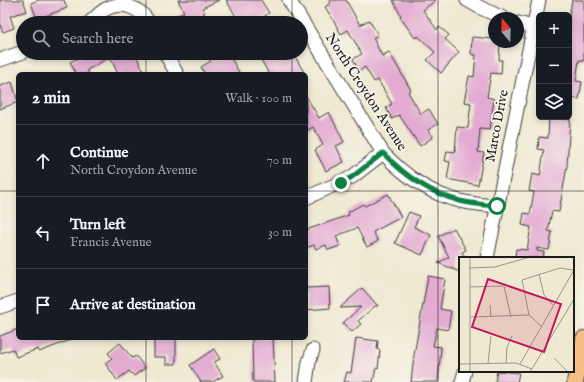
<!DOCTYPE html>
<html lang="en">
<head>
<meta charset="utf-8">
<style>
	:root { --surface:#171b24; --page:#20242c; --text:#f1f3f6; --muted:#9ea1a6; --line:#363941 }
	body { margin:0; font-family:"IM FELL English",serif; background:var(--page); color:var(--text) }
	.controls { position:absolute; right:12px; top:12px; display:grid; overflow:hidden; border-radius:6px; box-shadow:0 2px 6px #0003 }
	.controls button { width:36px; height:36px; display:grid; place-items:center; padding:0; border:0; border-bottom:1px solid var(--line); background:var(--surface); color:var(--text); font:20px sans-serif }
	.compass { position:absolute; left:488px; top:12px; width:36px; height:36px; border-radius:50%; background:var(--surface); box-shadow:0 2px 6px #0003; rotate:341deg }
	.stop { position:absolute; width:12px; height:12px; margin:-9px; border:3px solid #0b8043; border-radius:50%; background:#fff }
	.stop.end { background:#0b8043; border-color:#fff; box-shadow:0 1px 4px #0008 }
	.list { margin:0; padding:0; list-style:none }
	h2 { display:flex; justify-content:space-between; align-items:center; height:52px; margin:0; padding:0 16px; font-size:17px }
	h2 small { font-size:13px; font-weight:400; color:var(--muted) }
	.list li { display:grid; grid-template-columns:26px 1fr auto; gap:12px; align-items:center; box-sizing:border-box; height:72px; padding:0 16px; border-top:1px solid var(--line) }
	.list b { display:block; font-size:15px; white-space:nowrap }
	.list p { margin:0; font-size:13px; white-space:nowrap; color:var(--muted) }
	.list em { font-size:13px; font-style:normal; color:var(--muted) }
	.icon { flex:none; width:22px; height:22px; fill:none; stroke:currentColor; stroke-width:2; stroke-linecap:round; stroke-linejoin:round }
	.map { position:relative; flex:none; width:584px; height:382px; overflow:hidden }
	.search { position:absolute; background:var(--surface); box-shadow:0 2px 6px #0003; left:16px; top:16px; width:292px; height:44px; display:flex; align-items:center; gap:10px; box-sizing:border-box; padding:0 14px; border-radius:22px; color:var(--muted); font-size:15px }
	.panel { position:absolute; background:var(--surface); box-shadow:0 2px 6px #0003; left:16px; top:72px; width:292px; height:268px; border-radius:6px }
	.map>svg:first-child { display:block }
</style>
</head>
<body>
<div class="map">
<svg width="584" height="382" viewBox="0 0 584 382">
	<rect width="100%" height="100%" fill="#f7f3e8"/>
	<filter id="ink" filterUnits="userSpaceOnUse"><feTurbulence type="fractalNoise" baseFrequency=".025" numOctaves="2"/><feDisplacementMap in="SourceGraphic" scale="8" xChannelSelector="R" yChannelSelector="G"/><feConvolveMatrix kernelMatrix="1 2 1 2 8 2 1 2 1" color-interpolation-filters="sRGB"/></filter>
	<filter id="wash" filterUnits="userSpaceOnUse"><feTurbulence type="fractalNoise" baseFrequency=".012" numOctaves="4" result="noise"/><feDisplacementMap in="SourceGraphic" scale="16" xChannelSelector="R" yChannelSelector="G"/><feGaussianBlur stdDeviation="0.9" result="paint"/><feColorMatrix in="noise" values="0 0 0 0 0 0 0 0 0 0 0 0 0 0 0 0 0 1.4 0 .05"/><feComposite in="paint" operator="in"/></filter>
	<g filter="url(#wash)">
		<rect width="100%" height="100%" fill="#efe9d1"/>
		<g id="blocks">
			<g fill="#e3abd2">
				<polygon points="0,0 23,0 27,11 10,16 14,28 3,32 0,25"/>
				<polygon points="39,0 64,0 67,8 37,19 31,3"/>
				<polygon points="178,0 219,0 202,8 205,13 192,20 193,23 164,23 184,12"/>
				<polygon points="226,0 261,0 269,13 260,19 262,23 240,23"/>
				<polygon points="329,0 346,0 360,25 369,20 378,35 373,38 382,56 389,52 411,90 408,92 421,114 429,109 438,124 428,130 433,137 420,146 399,115 392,119 386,108 392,104 378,80 374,82 365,67 359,71 353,59 362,54 348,30 341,34 332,18 325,7 331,3"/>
				<polygon points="393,0 436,0 423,10 437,30 439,27 449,35 445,39 459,52 441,73 427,60 435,52 418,36 415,38 400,17 401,16"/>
				<polygon points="572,0 584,0 584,61 579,60 576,81 582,82 579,99 569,98 569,17"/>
				<polygon points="472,37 494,39 494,42 500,42 499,60 502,60 501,74 491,73 487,97 494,99 490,130 480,129 478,152 484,153 478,185 447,179 450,162 445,161 447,151 455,152 457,127 468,128 471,103 464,102 469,76 474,77 476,55 471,54"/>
				<polygon points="89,53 135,53 143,70 136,74 118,74 110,57 87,70 89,74 76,74 70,62"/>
				<polygon points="206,53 228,53 240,74 205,74 201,67 211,61"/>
				<polygon points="257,53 293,53 305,74 269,74"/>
				<polygon points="12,82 18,102 0,109 0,86"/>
				<polygon points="306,96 319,118 329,112 344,142 336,146 344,162 326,171 315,150 323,145 313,127 306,131"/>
				<polygon points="549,117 562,117 562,119 570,119 567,166 559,212 552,211 548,231 552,232 549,250 537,248 537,251 544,252 543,258 515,258 516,249 527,250 531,227 522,225 524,213 530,214 534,192 529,191 532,174 540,176 544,150 538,149 539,137 548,138"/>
				<polygon points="388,194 401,217 373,232 378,241 367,247 357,228 336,236 340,246 328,250 326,245 316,249 314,245 306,248 306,230 349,215 348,212 363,204 365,206"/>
				<polygon points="409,212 419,216 414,227 431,235 422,255 395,243"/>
				<polygon points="454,228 466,250 462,252 465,258 460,258 460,272 438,263 449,257 438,236"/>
				<polygon points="428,276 445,279 440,309 451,311 448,330 437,328 433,346 441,347 438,382 411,382 414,355"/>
				<polygon points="329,287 330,308 306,310 306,288"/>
				<polygon points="362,288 378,306 375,306 358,321 361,324 352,332 343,323 361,307 340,308"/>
				<polygon points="18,329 18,338 73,338 73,339 39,352 38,349 16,357 13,349 0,353 0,336"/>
				<polygon points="154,338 176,338 176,364 166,364 166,357 154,357"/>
				<polygon points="273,338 275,382 253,382 252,339"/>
				<polygon points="356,338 378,341 377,349 380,350 378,369 376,368 373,382 344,382 347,372 351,373"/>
				<polygon points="120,343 132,358 136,356 145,368 134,376 129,371 117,380 105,363 112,358 108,353"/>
				<polygon points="214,349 220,359 214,362 223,376 212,382 201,382 190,365"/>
				<polygon points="497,371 519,373 517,382 495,382"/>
			</g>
		</g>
	</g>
	<g filter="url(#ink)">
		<use href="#blocks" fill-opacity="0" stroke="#3c3b37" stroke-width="1"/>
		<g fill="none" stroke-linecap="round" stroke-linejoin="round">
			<g stroke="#3c3b37" stroke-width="15">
				<g id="minor">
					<path d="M289,0L383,153C405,176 429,194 460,201C472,204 485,205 497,206"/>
					<polyline points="467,0 481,8 503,18"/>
					<path d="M89,23C95,18 100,12 106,9C122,0 141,8 149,23"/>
					<polyline points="518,23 533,27"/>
					<polyline points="165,53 177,74"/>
					<polyline points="0,60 23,52"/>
					<polyline points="306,198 352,177 383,153"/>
					<polyline points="487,258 539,0"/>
					<polyline points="0,307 18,301"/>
					<polyline points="306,382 309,362 313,350"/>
					<polyline points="462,382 465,371"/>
				</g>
			</g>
			<g stroke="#3c3b37" stroke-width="18">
				<polyline id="major" points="575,382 584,339"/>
			</g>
			<use href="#minor" stroke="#fff" stroke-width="13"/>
			<use href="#major" stroke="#f5bf86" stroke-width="16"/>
		</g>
	</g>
	<g fill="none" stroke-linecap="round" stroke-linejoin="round" filter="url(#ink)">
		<path stroke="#0b8043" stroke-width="5" d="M341,183L352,177L383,153C405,176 429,193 460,201C472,204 485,205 497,206"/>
	</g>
	<path fill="none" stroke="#1c1c1c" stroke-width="1" stroke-opacity="0.55" d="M146,0V23M292,0V23M438,0V382M146,53V74M292,53V74M0,191H18M306,191H584M146,338V382M292,338V382"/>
	<g text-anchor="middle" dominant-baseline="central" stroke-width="3.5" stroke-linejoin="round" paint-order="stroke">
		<g font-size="14" fill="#1c1c1c" stroke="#f7f3e8">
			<text transform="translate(366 92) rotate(57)">North Croydon Avenue</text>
			<text transform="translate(497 126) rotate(-79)">Marco Drive</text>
		</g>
	</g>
	<g transform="translate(459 257)">
		<rect width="115" height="115" fill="#efe9d1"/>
		<path fill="none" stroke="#9b9789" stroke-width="1" d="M11,0V115M10,11L36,10L71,0M80,17L85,38L94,48M11,30L45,29L52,60M31,48L32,60M11,60L70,58M82,69L70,58L63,23L101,11L114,13M95,101L109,115M29,106L32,79M47,106L48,90L53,79M0,107L57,106L73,112M61,107L115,13M71,115L115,42"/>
		<path fill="#c2185b" fill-opacity="0.15" stroke="#c2185b" stroke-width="2" d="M29,22L102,47L85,95L13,70Z"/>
		<rect width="115" height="115" fill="none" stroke="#1c1c1c" stroke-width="2"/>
	</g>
</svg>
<div class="controls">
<button>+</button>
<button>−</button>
<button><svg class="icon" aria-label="layers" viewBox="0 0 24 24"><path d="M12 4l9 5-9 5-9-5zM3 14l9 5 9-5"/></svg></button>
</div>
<svg class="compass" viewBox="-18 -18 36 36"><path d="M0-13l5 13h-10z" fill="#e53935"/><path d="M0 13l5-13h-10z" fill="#9ea1a6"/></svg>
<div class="stop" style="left:497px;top:206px"></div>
<div class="stop end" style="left:341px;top:183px"></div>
<div class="search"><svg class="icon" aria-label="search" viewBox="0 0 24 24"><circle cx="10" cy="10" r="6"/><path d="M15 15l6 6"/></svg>Search here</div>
<section class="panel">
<h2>2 min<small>Walk · 100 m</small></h2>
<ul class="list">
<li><svg class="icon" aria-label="ahead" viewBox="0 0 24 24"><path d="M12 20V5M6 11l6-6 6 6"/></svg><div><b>Continue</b><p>North Croydon Avenue</p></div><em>70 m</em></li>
<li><svg class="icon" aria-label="left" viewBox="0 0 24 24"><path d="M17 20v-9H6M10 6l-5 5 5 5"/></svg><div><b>Turn left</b><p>Francis Avenue</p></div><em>30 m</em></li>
<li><svg class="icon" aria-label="arrive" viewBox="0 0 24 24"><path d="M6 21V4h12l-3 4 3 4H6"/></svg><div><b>Arrive at destination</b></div></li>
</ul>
</section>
</div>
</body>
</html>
